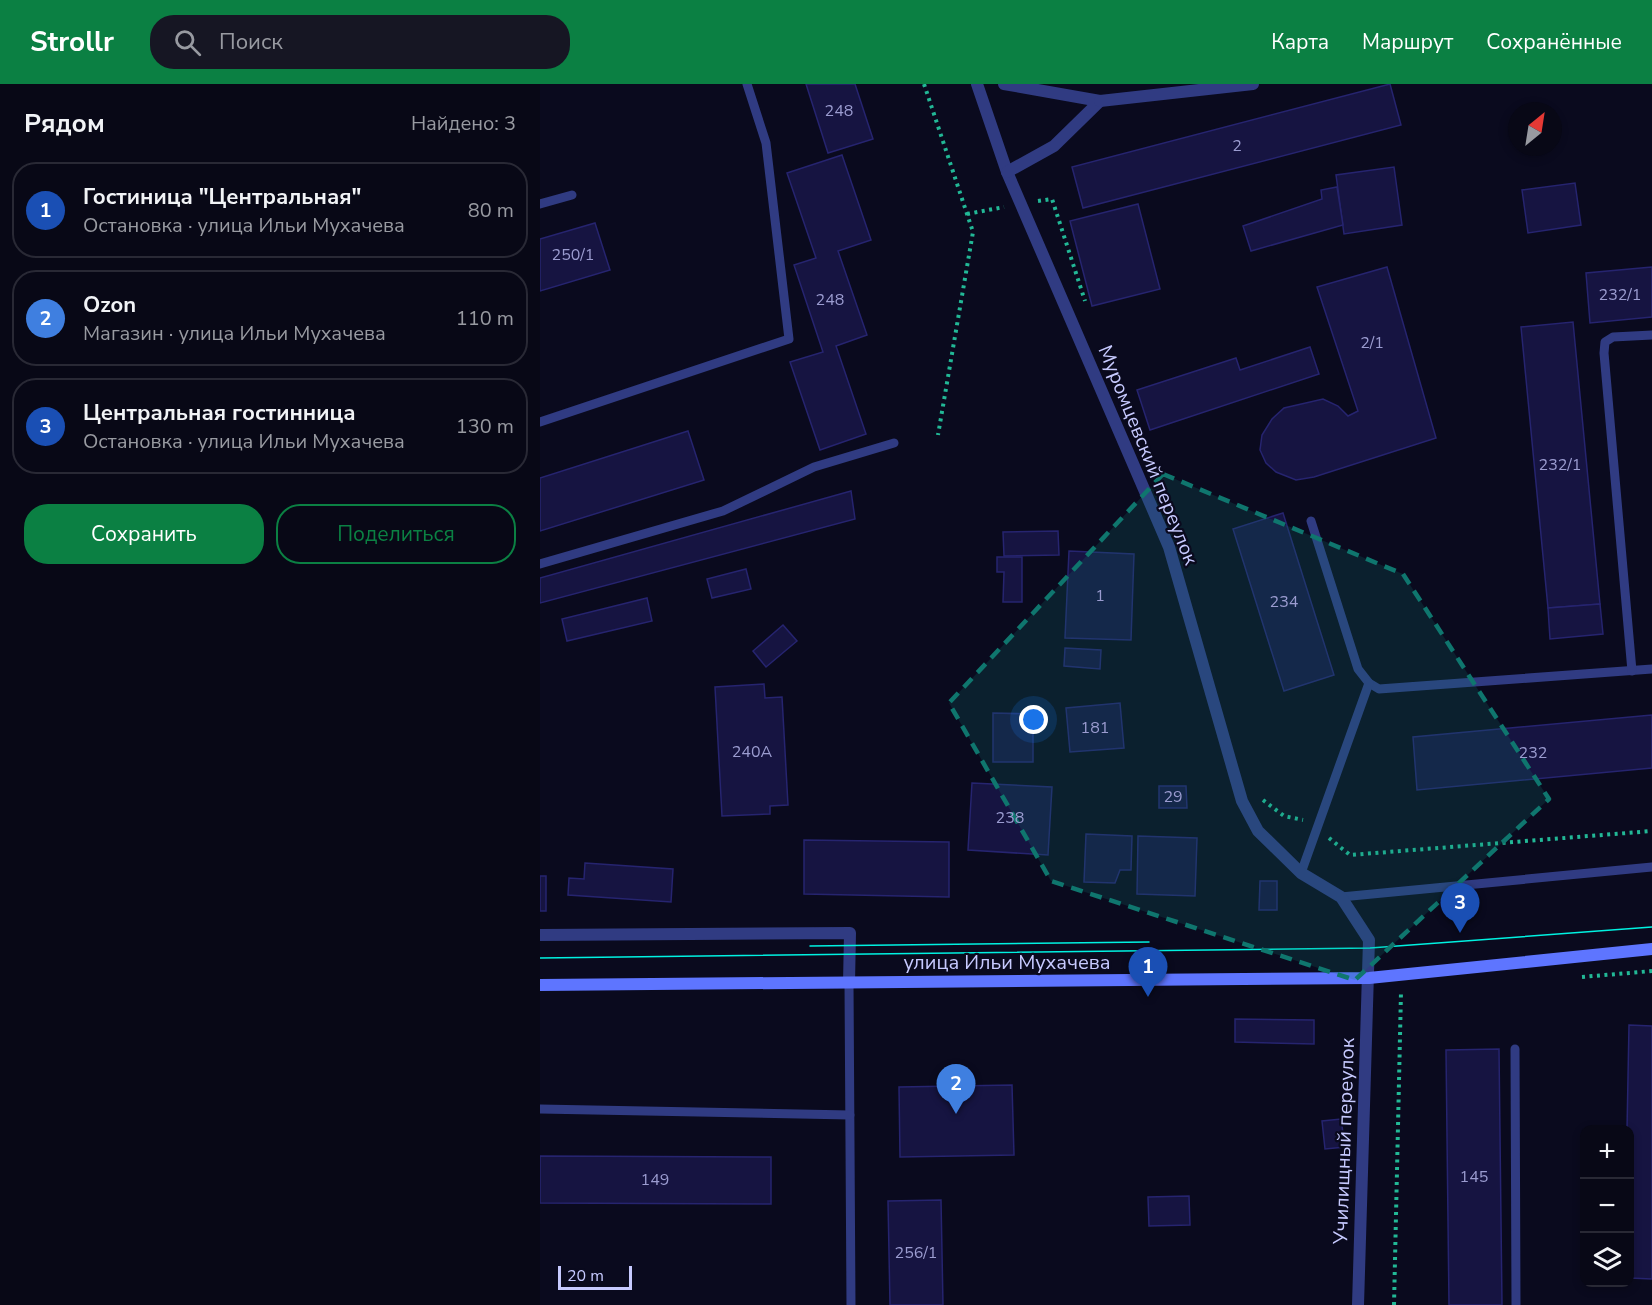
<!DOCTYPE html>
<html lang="ru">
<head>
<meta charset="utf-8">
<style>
	:root { --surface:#080816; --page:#161623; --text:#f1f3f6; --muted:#989aa1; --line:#292935; --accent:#0b8043 }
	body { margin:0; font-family:"Nunito Sans",sans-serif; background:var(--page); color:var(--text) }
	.controls { position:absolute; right:18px; bottom:18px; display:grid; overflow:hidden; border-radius:12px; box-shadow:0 3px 9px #0003 }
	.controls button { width:54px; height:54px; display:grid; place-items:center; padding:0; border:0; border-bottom:2px solid var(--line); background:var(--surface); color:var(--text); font:30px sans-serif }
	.compass { position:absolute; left:968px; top:18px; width:54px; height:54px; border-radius:50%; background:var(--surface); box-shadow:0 3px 9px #0003; rotate:30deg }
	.scale { position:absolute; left:18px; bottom:15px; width:74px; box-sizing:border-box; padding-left:6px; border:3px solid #c7caff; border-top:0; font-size:16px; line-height:21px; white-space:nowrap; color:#c7caff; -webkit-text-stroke:4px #0a0a1e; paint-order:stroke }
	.you { position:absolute; left:494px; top:636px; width:21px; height:21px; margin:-15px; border:4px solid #fff; border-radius:50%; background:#1a73e8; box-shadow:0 0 0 9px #1a73e833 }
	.badge { display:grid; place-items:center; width:39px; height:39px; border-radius:50%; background:var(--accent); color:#fff; font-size:20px; font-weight:700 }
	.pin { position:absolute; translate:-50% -50px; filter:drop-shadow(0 2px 3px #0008) }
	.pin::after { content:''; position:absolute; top:32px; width:21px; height:18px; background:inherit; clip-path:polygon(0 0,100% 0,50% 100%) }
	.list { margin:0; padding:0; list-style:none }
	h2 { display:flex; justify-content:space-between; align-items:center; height:78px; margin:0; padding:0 24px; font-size:26px }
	h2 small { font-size:20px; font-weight:400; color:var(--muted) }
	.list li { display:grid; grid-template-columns:39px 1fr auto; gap:18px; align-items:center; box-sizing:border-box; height:96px; margin:0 12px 12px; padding:0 12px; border:2px solid var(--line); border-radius:24px }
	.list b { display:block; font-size:22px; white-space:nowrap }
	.list p { margin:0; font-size:20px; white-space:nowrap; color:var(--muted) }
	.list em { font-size:20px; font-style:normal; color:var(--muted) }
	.actions { display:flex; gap:12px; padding:18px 24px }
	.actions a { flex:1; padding:14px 0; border:2px solid var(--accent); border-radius:24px; text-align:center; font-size:21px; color:var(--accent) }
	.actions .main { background:var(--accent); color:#fff }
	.icon { flex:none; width:33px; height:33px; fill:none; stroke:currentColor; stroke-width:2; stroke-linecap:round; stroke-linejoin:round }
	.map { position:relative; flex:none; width:1112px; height:1221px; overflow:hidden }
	header { display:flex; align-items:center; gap:36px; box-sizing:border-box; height:84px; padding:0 30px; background:var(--accent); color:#fff }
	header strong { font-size:28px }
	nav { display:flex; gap:33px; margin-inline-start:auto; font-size:21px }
	.search { width:420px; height:54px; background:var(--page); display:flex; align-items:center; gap:15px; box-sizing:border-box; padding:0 21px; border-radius:24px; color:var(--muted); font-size:22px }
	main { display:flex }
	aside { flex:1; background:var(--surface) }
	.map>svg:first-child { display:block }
</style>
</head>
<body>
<header>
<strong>Strollr</strong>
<div class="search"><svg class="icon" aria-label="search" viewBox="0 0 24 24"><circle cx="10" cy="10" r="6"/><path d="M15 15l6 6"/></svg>Поиск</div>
<nav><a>Карта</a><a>Маршрут</a><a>Сохранённые</a></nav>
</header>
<main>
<aside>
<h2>Рядом<small>Найдено: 3</small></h2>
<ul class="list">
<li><span class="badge" style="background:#1a4fb4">1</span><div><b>Гостиница &quot;Центральная&quot;</b><p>Остановка · улица Ильи Мухачева</p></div><em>80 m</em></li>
<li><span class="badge" style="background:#3f7fe0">2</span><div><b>Ozon</b><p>Магазин · улица Ильи Мухачева</p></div><em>110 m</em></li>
<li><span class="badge" style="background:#1a4fb4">3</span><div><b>Центральная гостинница</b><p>Остановка · улица Ильи Мухачева</p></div><em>130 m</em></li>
</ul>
<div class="actions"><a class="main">Сохранить</a><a>Поделиться</a></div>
</aside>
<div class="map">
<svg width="1112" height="1221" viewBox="0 0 1112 1221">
	<rect width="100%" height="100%" fill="#0a0a1e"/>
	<g fill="#161441" stroke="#26246f" stroke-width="1.5">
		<polygon points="266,0 315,0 333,55 288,69"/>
		<polygon points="850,0 861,41 543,124 532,83"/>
		<polygon points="302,71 331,156 298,167 327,251 296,262 326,350 280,366 250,278 283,268 254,181 276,174 247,89"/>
		<polygon points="854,83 862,141 804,150 796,91"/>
		<polygon points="1035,99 1041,141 988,149 982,106"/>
		<polygon points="797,103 803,141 711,167 703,142 782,115 781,106"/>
		<polygon points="598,120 620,205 552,222 530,137"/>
		<polygon points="55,139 70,186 0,207 0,155"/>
		<polygon points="847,183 896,354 774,393 756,396 736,388 726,379 720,366 722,351 732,335 744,324 783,315 798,322 808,332 818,327 777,203"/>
		<polygon points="1112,183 1112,233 1050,239 1046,189"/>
		<polygon points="1033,238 1060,520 1008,524 981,243"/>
		<polygon points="770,263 779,290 610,346 597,306 696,274 700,286"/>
		<polygon points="148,347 164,396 0,447 0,394"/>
		<polygon points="311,407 315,435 0,519 0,494"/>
		<polygon points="743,429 794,591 744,607 693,445"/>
		<polygon points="518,447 519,471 464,472 463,448"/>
		<polygon points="529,467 594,470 591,556 525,554"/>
		<polygon points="457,473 482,473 482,518 463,518 464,488 457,488"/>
		<polygon points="206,485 211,505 172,514 167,495"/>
		<polygon points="107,514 112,537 27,557 22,535"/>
		<polygon points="1060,520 1063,550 1010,555 1008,524"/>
		<polygon points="243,541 257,557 226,583 213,567"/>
		<polygon points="525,564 561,566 560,585 524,582"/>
		<polygon points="224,600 225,614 242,613 248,721 230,722 230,730 182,732 175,603"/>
		<polygon points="580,619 584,664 530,668 526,624"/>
		<polygon points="453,629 493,630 493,678 453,678"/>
		<polygon points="1112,631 1112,684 877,706 873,653"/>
		<polygon points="432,699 512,703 508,771 428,766"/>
		<polygon points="619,702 646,702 647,724 619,724"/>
		<polygon points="546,750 592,752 591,786 580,786 575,799 544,798"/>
		<polygon points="598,752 657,754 655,812 597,810"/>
		<polygon points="264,756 409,758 409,813 264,810"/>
		<polygon points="45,779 133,785 131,818 28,811 29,794 44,795"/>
		<rect x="0" y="792" width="6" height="35"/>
		<polygon points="720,797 737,797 737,826 719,826"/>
		<polygon points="695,935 774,936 774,960 695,958"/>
		<polygon points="1089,941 1112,942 1112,1195 1090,1194 1090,1046 1087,1046"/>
		<polygon points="959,965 962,1221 909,1221 906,966"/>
		<polygon points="472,1001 474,1071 360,1073 359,1003"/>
		<polygon points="801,1035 805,1063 785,1065 782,1037"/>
		<polygon points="0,1072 231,1073 231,1120 0,1119"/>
		<polygon points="649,1112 650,1141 609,1142 608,1113"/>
		<polygon points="401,1116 403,1221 350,1221 348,1117"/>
	</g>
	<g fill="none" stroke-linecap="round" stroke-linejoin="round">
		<g stroke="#22b896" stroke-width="4" stroke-dasharray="3 4.5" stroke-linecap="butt">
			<polyline points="384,0 433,148 398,351"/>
			<polyline points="498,117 512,115 545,217"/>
			<polyline points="427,130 464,123"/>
			<polyline points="723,716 744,732 763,736"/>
			<polyline points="789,754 810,771 1112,747"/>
			<polyline points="1042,893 1112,887"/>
			<polyline points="854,1221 861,908"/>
		</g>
		<g stroke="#303b82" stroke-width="9">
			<polyline points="0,120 32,111"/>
			<polyline points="0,338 249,255 226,59 207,0"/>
			<polyline points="771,437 818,585 829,599 839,605 1112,585"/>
			<polyline points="0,480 183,427 274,383 354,359"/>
			<polyline points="1092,587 1064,269 1065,258 1073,253 1112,251"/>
			<polyline points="761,789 829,599"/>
			<polyline points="801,813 1112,783"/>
			<polyline points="309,899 311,1221"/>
			<polyline points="975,965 976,1221"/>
			<polyline points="0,1025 310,1031"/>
		</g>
		<g stroke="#303b82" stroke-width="12">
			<polyline points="437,0 467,88 629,463 702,717 718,747 761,789 801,813 829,856 818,1221"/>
			<polyline points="464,0 560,17 514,62 467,88"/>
			<polyline points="560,17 713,0"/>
			<polyline points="0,851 310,849 309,899"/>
		</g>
		<polyline stroke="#5e75ff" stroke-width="12" points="0,901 829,894 1112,865"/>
		<g stroke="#00f2e1" stroke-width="1.5">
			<polyline points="270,862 609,858"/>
			<polyline points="0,874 830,864 1112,843"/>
		</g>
	</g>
	<path fill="#0f766e" fill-opacity="0.2" stroke="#0f766e" stroke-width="4.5" stroke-dasharray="12 8" stroke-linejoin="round" d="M623,390L863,490L1009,715L815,896L511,797L409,619Z"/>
	<g text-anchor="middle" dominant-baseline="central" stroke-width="4.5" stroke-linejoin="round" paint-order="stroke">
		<g font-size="16" fill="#9b9cd0">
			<text x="299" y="27">248</text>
			<text x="697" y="62">2</text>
			<text x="33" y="171">250/1</text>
			<text x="1080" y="211">232/1</text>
			<text x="290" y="216">248</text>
			<text x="832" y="259">2/1</text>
			<text x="1020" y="381">232/1</text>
			<text x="560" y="512">1</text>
			<text x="744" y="518">234</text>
			<text x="555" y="644">181</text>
			<text x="212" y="668">240А</text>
			<text x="993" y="669">232</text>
			<text x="633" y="713">29</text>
			<text x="470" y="734">238</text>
			<text x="934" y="1093">145</text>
			<text x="115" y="1096">149</text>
			<text x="376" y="1169">256/1</text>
		</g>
		<g font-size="20" fill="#c7caff" stroke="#0a0a1e">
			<text transform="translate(608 371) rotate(68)">Муромцевский переулок</text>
			<text x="467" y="878">улица Ильи Мухачева</text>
			<text transform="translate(804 1057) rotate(-88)">Училищный переулок</text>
		</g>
	</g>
</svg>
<div class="controls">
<button>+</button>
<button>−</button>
<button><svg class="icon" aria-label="layers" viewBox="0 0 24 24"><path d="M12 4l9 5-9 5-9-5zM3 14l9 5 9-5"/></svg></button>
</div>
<svg class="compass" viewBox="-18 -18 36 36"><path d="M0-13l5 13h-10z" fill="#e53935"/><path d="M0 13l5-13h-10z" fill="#989aa1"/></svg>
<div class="scale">20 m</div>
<div class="you"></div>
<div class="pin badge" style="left:608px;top:913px;background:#1a4fb4">1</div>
<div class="pin badge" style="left:416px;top:1030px;background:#3f7fe0">2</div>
<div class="pin badge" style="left:920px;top:849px;background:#1a4fb4">3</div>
</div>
</main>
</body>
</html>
